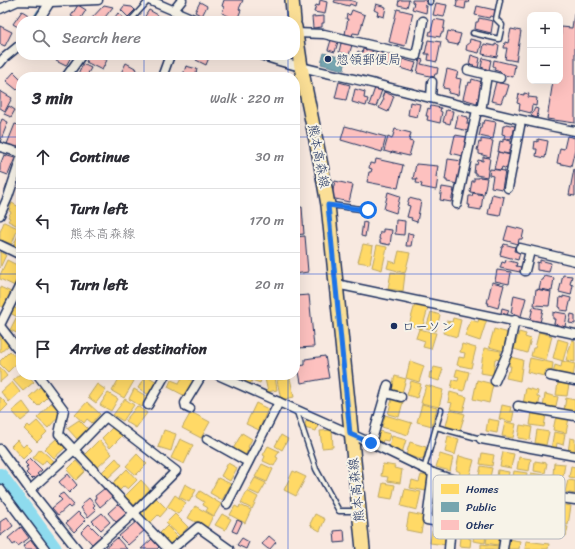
<!DOCTYPE html>
<html lang="en">
<head>
<meta charset="utf-8">
<style>
	:root { --surface:#fff; --page:#f2f2f3; --text:#2b2b33; --muted:#7c7c81; --line:#e1e1e2 }
	body { margin:0; font-family:Sriracha,"Klee One",sans-serif; background:var(--page); color:var(--text) }
	.controls { position:absolute; right:12px; top:12px; display:grid; overflow:hidden; border-radius:8px; box-shadow:0 4px 16px #0002 }
	.controls button { width:36px; height:36px; display:grid; place-items:center; padding:0; border:0; border-bottom:1px solid var(--line); background:var(--surface); color:var(--text); font:20px sans-serif }
	.stop { position:absolute; width:12px; height:12px; margin:-9px; border:3px solid #1a73e8; border-radius:50%; background:#fff }
	.stop.end { background:#1a73e8; border-color:#fff; box-shadow:0 1px 4px #0008 }
	.list { margin:0; padding:0; list-style:none }
	h2 { display:flex; justify-content:space-between; align-items:center; height:52px; margin:0; padding:0 16px; font-size:17px }
	h2 small { font-size:13px; font-weight:400; color:var(--muted) }
	.list li { display:grid; grid-template-columns:26px 1fr auto; gap:12px; align-items:center; box-sizing:border-box; height:64px; padding:0 16px; border-top:1px solid var(--line) }
	.list b { display:block; font-size:15px; white-space:nowrap }
	.list p { margin:0; font-size:13px; white-space:nowrap; color:var(--muted) }
	.list em { font-size:13px; font-style:normal; color:var(--muted) }
	.icon { flex:none; width:22px; height:22px; fill:none; stroke:currentColor; stroke-width:2; stroke-linecap:round; stroke-linejoin:round }
	.map { position:relative; flex:none; width:575px; height:549px; overflow:hidden }
	.search { position:absolute; background:var(--surface); box-shadow:0 4px 16px #0002; left:16px; top:16px; width:284px; height:44px; display:flex; align-items:center; gap:10px; box-sizing:border-box; padding:0 14px; border-radius:16px; color:var(--muted); font-size:15px }
	.panel { position:absolute; background:var(--surface); box-shadow:0 4px 16px #0002; left:16px; top:72px; width:284px; height:308px; border-radius:16px }
	.map>svg:first-child { display:block }
</style>
</head>
<body>
<div class="map">
<svg width="575" height="549" viewBox="0 0 575 549">
	<rect width="100%" height="100%" fill="#f8e9e0"/>
	<filter id="ink" filterUnits="userSpaceOnUse"><feTurbulence type="fractalNoise" baseFrequency=".025" numOctaves="2"/><feDisplacementMap in="SourceGraphic" scale="8" xChannelSelector="R" yChannelSelector="G"/><feConvolveMatrix kernelMatrix="1 2 1 2 8 2 1 2 1" color-interpolation-filters="sRGB"/></filter>
	<g filter="url(#ink)">
		<g fill="#ffd966" stroke="#bba664">
			<polygon points="12,203 21,208 20,227 8,221 10,218 8,217 11,212 9,211"/>
			<polygon points="4,222 18,228 12,244 0,240 0,232"/>
			<polygon points="18,235 21,236 21,250 13,247"/>
			<polygon points="363,244 373,246 370,264 358,262"/>
			<polygon points="377,245 387,247 382,270 372,267"/>
			<polygon points="399,251 410,253 405,273 387,268 389,261 396,263"/>
			<polygon points="0,252 6,255 0,268"/>
			<polygon points="7,260 21,267 21,273 15,286 0,279 0,275"/>
			<polygon points="391,272 405,274 403,291 388,289"/>
			<polygon points="0,287 11,292 4,308 0,306"/>
			<polygon points="415,304 428,308 422,329 409,325"/>
			<polygon points="13,307 21,311 21,319 10,313"/>
			<polygon points="431,312 440,315 436,331 426,328"/>
			<polygon points="480,316 487,319 480,341 465,336 471,320 478,322"/>
			<polygon points="16,318 21,321 21,344 17,342 21,335 10,330"/>
			<polygon points="453,318 461,320 457,337 443,333 446,321 452,322"/>
			<polygon points="419,329 436,333 431,349 423,347 425,341 416,338"/>
			<polygon points="494,329 509,333 504,351 489,347"/>
			<polygon points="519,332 526,334 525,337 531,339 527,353 514,349"/>
			<polygon points="539,332 552,336 546,360 531,356 533,348 535,348"/>
			<polygon points="0,335 9,345 0,353"/>
			<polygon points="558,339 568,342 563,361 553,358"/>
			<polygon points="572,340 575,341 575,362 566,360"/>
			<polygon points="462,344 476,348 471,368 457,365 459,357 464,358 465,353 460,352"/>
			<polygon points="484,348 501,351 500,360 495,359 493,375 480,373"/>
			<polygon points="10,351 19,361 8,372 0,364 0,361"/>
			<polygon points="510,357 523,360 520,381 506,378 508,371 510,371 511,366 509,366"/>
			<polygon points="530,358 553,363 552,371 546,370 544,376 527,372"/>
			<polygon points="410,361 424,366 419,382 406,378"/>
			<polygon points="562,361 575,364 573,379 553,374 555,365 561,367"/>
			<polygon points="0,367 7,376 0,382"/>
			<polygon points="434,367 443,369 439,381 429,378 430,372 432,373"/>
			<polygon points="457,369 469,372 464,391 451,388 453,380 458,381 459,377 455,376"/>
			<polygon points="21,373 21,375 28,375 34,382 23,391 13,380"/>
			<polygon points="121,375 124,375 134,381 124,398 112,391"/>
			<polygon points="146,375 157,382 149,395 138,388"/>
			<polygon points="243,375 263,375 260,383 252,380 250,385 240,381"/>
			<polygon points="183,376 193,381 185,396 168,387 171,380 179,383"/>
			<polygon points="395,376 406,379 402,393 391,390"/>
			<polygon points="275,377 277,390 268,392 265,379"/>
			<polygon points="290,378 294,397 281,400 277,380"/>
			<polygon points="477,380 493,384 489,403 473,399"/>
			<polygon points="411,381 421,384 417,398 407,395"/>
			<polygon points="12,382 20,392 9,402 1,392"/>
			<polygon points="558,383 569,384 567,396 556,395"/>
			<polygon points="97,384 106,390 96,403 88,397"/>
			<polygon points="426,385 443,390 439,407 421,403"/>
			<polygon points="41,386 49,395 38,406 29,397"/>
			<polygon points="526,388 538,391 537,396 540,398 538,408 523,404"/>
			<polygon points="134,389 148,397 142,407 129,399"/>
			<polygon points="450,392 467,397 463,412 450,409 452,403 448,402"/>
			<polygon points="108,393 118,399 111,411 100,405"/>
			<polygon points="545,394 558,397 555,410 543,408"/>
			<polygon points="0,397 8,405 0,413"/>
			<polygon points="566,398 575,400 575,413 564,410"/>
			<polygon points="125,399 134,405 123,421 113,415"/>
			<polygon points="392,399 403,402 399,417 388,414"/>
			<polygon points="23,402 31,413 21,421 12,411"/>
			<polygon points="87,402 100,414 92,423 87,419 84,423 75,415"/>
			<polygon points="51,403 62,413 48,428 37,418"/>
			<polygon points="256,403 268,409 259,430 246,424"/>
			<polygon points="422,404 437,408 432,426 417,422"/>
			<polygon points="502,405 511,407 510,411 514,411 512,422 499,419"/>
			<polygon points="137,406 147,413 136,428 125,421"/>
			<polygon points="450,410 465,414 460,430 446,426"/>
			<polygon points="191,412 210,422 201,438 182,428"/>
			<polygon points="532,412 546,414 544,427 530,425"/>
			<polygon points="385,415 412,423 408,435 382,427"/>
			<polygon points="556,416 569,418 566,433 553,430"/>
			<polygon points="488,419 499,421 497,433 486,431"/>
			<polygon points="79,420 88,429 77,439 67,428"/>
			<polygon points="37,421 47,432 37,442 24,429 28,425 30,427"/>
			<polygon points="306,421 318,425 316,431 304,428"/>
			<polygon points="505,422 516,424 513,438 502,436"/>
			<polygon points="520,425 532,427 530,440 518,438"/>
			<polygon points="114,426 123,435 110,448 102,438"/>
			<polygon points="164,430 176,434 171,451 158,447"/>
			<polygon points="332,430 333,447 322,448 320,431"/>
			<polygon points="537,430 549,432 546,445 535,443"/>
			<polygon points="379,431 390,434 388,441 383,440 382,443 376,442"/>
			<polygon points="554,432 565,434 563,445 557,443 556,450 551,449"/>
			<polygon points="242,433 252,439 248,447 249,448 245,456 233,449"/>
			<polygon points="281,435 288,439 282,450 275,446"/>
			<polygon points="392,436 406,440 402,453 388,449"/>
			<polygon points="448,436 459,439 455,455 445,452"/>
			<polygon points="570,438 575,439 575,453 568,452"/>
			<polygon points="56,439 65,448 54,458 45,449"/>
			<polygon points="180,439 193,445 184,464 171,458"/>
			<polygon points="17,440 23,447 26,444 32,450 23,459 11,446"/>
			<polygon points="99,440 112,454 97,468 84,455"/>
			<polygon points="410,442 426,447 423,460 406,455"/>
			<polygon points="268,446 279,451 276,457 278,458 274,466 263,461 265,456 263,455"/>
			<polygon points="40,449 54,461 51,465 46,460 42,465 33,458"/>
			<polygon points="503,452 514,454 511,468 500,466"/>
			<polygon points="482,453 494,455 492,466 480,464"/>
			<polygon points="137,454 147,464 136,475 126,466"/>
			<polygon points="440,454 453,458 450,471 436,467"/>
			<polygon points="459,456 474,460 469,478 459,475 460,472 456,470"/>
			<polygon points="519,457 531,459 529,471 517,469"/>
			<polygon points="116,458 122,465 107,479 101,473"/>
			<polygon points="76,461 85,471 76,480 67,470"/>
			<polygon points="535,461 547,463 545,473 534,471"/>
			<polygon points="228,463 237,468 230,481 221,476"/>
			<polygon points="554,463 565,464 563,476 553,475"/>
			<polygon points="262,464 273,469 267,482 255,477"/>
			<polygon points="383,464 395,466 394,468 402,470 400,483 387,481 388,477 381,476"/>
			<polygon points="481,466 492,468 489,482 478,480"/>
			<polygon points="571,466 575,467 575,478 569,477"/>
			<polygon points="127,469 137,480 128,489 124,486 118,492 111,485"/>
			<polygon points="498,470 509,472 507,485 496,483"/>
			<polygon points="293,471 306,477 296,496 284,490"/>
			<polygon points="514,471 527,473 525,485 521,484 520,489 511,487"/>
			<polygon points="531,473 544,475 542,487 529,485"/>
			<polygon points="421,475 429,476 426,491 410,488 412,480 419,482"/>
			<polygon points="218,478 231,484 222,500 210,493"/>
			<polygon points="255,478 266,483 259,495 248,490"/>
			<polygon points="141,480 152,492 136,507 125,496"/>
			<polygon points="568,480 575,481 575,494 565,492"/>
			<polygon points="383,483 395,485 392,499 380,497"/>
			<polygon points="185,484 196,490 189,502 179,497"/>
			<polygon points="405,489 421,492 417,510 401,506"/>
			<polygon points="200,491 221,504 214,516 206,511 208,508 203,505 204,502 196,497"/>
			<polygon points="247,491 258,497 252,509 241,503"/>
			<polygon points="175,495 186,503 178,514 167,507"/>
			<polygon points="155,497 167,509 160,517 158,515 149,524 139,514"/>
			<polygon points="554,503 571,506 568,525 551,522"/>
			<polygon points="240,505 251,510 245,523 230,515 235,506 239,508"/>
			<polygon points="195,506 213,516 207,528 188,518"/>
			<polygon points="409,513 424,516 421,533 406,530"/>
			<polygon points="175,514 188,527 180,536 166,523"/>
			<polygon points="222,514 231,519 225,530 215,525"/>
			<polygon points="315,514 325,519 320,531 311,526 312,525 310,524"/>
			<polygon points="548,523 568,527 566,536 546,533"/>
			<polygon points="167,526 178,537 170,545 159,534"/>
			<polygon points="458,526 471,528 469,539 471,539 470,547 459,546 460,538 457,537"/>
			<polygon points="436,527 448,528 446,545 430,543 432,531 435,532"/>
			<polygon points="475,530 486,532 485,543 473,541"/>
			<polygon points="488,531 500,533 498,545 486,543"/>
			<polygon points="508,539 520,541 519,549 507,549"/>
			<polygon points="526,541 549,544 548,549 525,549"/>
			<polygon points="481,544 499,546 498,549 481,549"/>
		</g>
		<polygon fill="#76a5af" stroke="#5b8297" points="324,53 346,59 344,70 321,64"/>
		<g fill="none" stroke-linecap="round" stroke-linejoin="round">
			<g stroke="#6096b4" stroke-width="2.5">
				<polyline points="32,21 39,10"/>
				<polyline points="17,43 21,38"/>
			</g>
			<polyline stroke="#8edbee" stroke-width="16" points="0,476 54,549"/>
		</g>
		<g fill="#fdc1bf" stroke="#1b2f5e">
			<polygon points="224,0 243,0 239,9 241,10 237,20 222,13 224,7 222,6"/>
			<polygon points="320,0 327,2 325,14 314,12 316,5 319,6"/>
			<polygon points="335,0 349,0 356,2 355,6 350,4 349,6 334,2"/>
			<polygon points="399,0 409,0 407,7 398,5"/>
			<polygon points="412,0 427,0 425,6 427,6 426,13 412,9 414,3 412,2"/>
			<polygon points="456,0 469,0 468,3 466,2 465,9 456,7 457,1"/>
			<polygon points="200,2 207,6 202,16 195,12"/>
			<polygon points="436,3 447,5 444,17 433,15"/>
			<polygon points="376,4 386,7 384,17 377,15 378,12 374,10"/>
			<polygon points="78,5 86,10 79,21 71,16"/>
			<polygon points="104,5 113,7 102,21 87,21 90,18 91,19"/>
			<polygon points="124,6 132,7 135,10 128,17 121,10"/>
			<polygon points="477,6 495,10 494,17 490,16 489,18 475,15"/>
			<polygon points="397,9 413,13 405,46 389,42"/>
			<polygon points="149,10 158,15 155,21 142,21"/>
			<polygon points="352,10 365,15 359,34 353,33 352,36 345,34 348,19 346,19 347,14 350,15"/>
			<polygon points="22,11 30,16 27,21 21,21 21,29 13,24"/>
			<polygon points="118,13 126,20 125,21 112,21"/>
			<polygon points="574,14 575,15 575,123 547,119 553,81 560,81 561,27 572,28"/>
			<polygon points="324,16 324,23 322,23 322,27 313,28 312,17"/>
			<polygon points="479,18 493,21 491,33 475,29 476,22 478,22"/>
			<polygon points="434,19 445,21 443,33 441,33 440,37 429,35 430,31 431,31"/>
			<polygon points="0,26 12,32 5,46 0,44"/>
			<polygon points="511,29 521,31 516,61 505,59 507,48 504,48 505,42 508,43"/>
			<polygon points="448,31 461,34 458,45 448,43 448,41 446,40"/>
			<polygon points="470,39 482,42 479,53 466,50 467,44 469,44"/>
			<polygon points="331,40 338,42 335,52 328,50"/>
			<polygon points="428,40 441,42 437,62 428,60 429,54 425,54"/>
			<polygon points="341,43 352,45 349,55 339,52"/>
			<polygon points="484,44 495,46 495,44 499,45 497,57 482,54"/>
			<polygon points="367,48 373,49 369,61 356,58 358,51 362,53 363,49 367,50"/>
			<polygon points="377,51 382,53 379,63 373,62"/>
			<polygon points="386,53 395,55 392,67 382,64"/>
			<polygon points="58,55 72,55 66,66 56,61"/>
			<polygon points="89,55 105,55 103,58 107,60 102,70 86,62"/>
			<polygon points="198,55 210,55 206,65 196,60"/>
			<polygon points="471,55 480,58 478,68 473,66 474,65 469,64"/>
			<polygon points="483,58 491,60 489,70 481,67"/>
			<polygon points="402,59 416,63 413,72 400,68"/>
			<polygon points="420,59 423,60 421,64 438,68 437,74 435,74 434,77 417,73"/>
			<polygon points="494,60 515,65 513,77 500,74 501,72 494,70 495,67 493,66"/>
			<polygon points="126,63 137,69 132,77 119,77"/>
			<polygon points="83,64 91,68 86,77 77,77"/>
			<polygon points="186,66 197,69 195,77 181,77 181,74 183,75"/>
			<polygon points="447,69 458,72 456,78 461,79 458,95 448,93 449,89 443,88"/>
			<polygon points="140,71 151,77 137,77"/>
			<polygon points="14,72 21,79 21,86 17,90 6,81"/>
			<polygon points="472,79 482,82 477,103 463,99 466,86 468,86 469,82 471,83"/>
			<polygon points="339,82 350,85 346,100 335,98"/>
			<polygon points="496,82 509,85 506,95 504,95 501,103 491,101"/>
			<polygon points="375,88 382,90 376,107 369,105"/>
			<polygon points="355,89 365,92 364,98 368,99 366,106 352,102"/>
			<polygon points="0,91 12,98 5,111 0,108"/>
			<polygon points="384,92 394,96 388,112 379,108 384,99 382,98"/>
			<polygon points="524,93 529,94 528,97 537,98 536,106 532,105 531,113 519,110 520,104 517,103 519,94 524,95"/>
			<polygon points="410,102 420,104 417,117 408,115"/>
			<polygon points="9,106 15,110 11,117 4,114"/>
			<polygon points="431,106 441,108 440,111 442,112 440,123 427,120 428,116 426,116 428,108 430,109"/>
			<polygon points="535,108 538,109 537,114 538,115 537,118 531,116"/>
			<polygon points="446,110 453,111 450,124 443,122"/>
			<polygon points="458,115 468,117 467,124 469,124 468,131 455,128"/>
			<polygon points="2,119 8,122 0,142 0,124"/>
			<polygon points="485,120 496,122 493,139 479,136 482,123 484,123"/>
			<polygon points="15,124 21,126 21,140 18,148 7,144"/>
			<polygon points="506,124 515,126 513,135 512,135 511,139 504,138 505,135 502,134 503,126 505,126"/>
			<polygon points="345,126 386,137 382,152 341,140"/>
			<polygon points="395,129 411,133 409,141 413,142 409,156 392,152 391,153 384,151 388,137 392,139"/>
			<polygon points="455,135 467,137 463,156 451,153"/>
			<polygon points="567,136 575,138 575,149 571,166 557,163 560,148 564,149"/>
			<polygon points="481,139 493,141 490,157 479,154 479,150 477,150 479,142 481,143"/>
			<polygon points="503,139 511,141 511,144 513,145 512,152 509,151 509,154 498,152 500,141 503,142"/>
			<polygon points="538,139 548,141 545,158 536,156 537,149 534,149 535,141 538,142"/>
			<polygon points="498,152 510,155 507,169 502,167 501,170 494,169"/>
			<polygon points="4,155 15,158 8,175 0,172 0,165"/>
			<polygon points="483,157 490,158 487,177 476,175 476,173 474,173 475,164 477,165 478,160 483,161"/>
			<polygon points="376,159 403,165 398,188 367,182 369,172 371,172 372,169 369,168 370,163 375,164"/>
			<polygon points="448,159 462,161 458,184 447,182 447,180 445,180"/>
			<polygon points="416,164 438,166 436,177 438,177 436,190 421,187 422,184 416,183 417,179 413,179"/>
			<polygon points="490,169 505,171 502,189 491,187 493,176 489,175"/>
			<polygon points="574,169 575,169 575,196 569,195"/>
			<polygon points="479,177 487,178 484,194 470,192 472,181 474,181 474,178 479,178"/>
			<polygon points="335,181 353,185 349,202 331,198"/>
			<polygon points="442,187 454,189 451,202 440,200"/>
			<polygon points="388,192 400,196 396,213 384,209"/>
			<polygon points="473,193 483,195 481,210 469,208 470,205 468,205 469,196 472,196"/>
			<polygon points="492,194 504,197 500,216 488,214"/>
			<polygon points="409,198 421,201 417,222 411,220 412,218 407,217 410,206 407,205"/>
			<polygon points="302,207 304,234 295,235 295,208"/>
			<polygon points="396,220 405,221 404,235 395,234"/>
			<polygon points="363,222 367,223 365,237 361,236"/>
			<polygon points="508,226 524,230 522,239 519,239 518,244 504,240"/>
			<polygon points="383,229 392,230 390,245 380,243 380,239 379,239 380,232 383,232"/>
			<polygon points="408,233 413,234 411,246 406,246"/>
			<polygon points="305,236 308,272 295,274 295,237"/>
			<polygon points="504,244 515,247 514,251 520,252 518,260 500,255 502,247 503,247"/>
			<polygon points="506,260 517,263 516,266 521,267 520,272 500,268 502,262 505,263"/>
			<polygon points="540,260 551,263 549,272 537,270 537,262 540,263"/>
			<polygon points="497,270 511,272 509,284 495,281"/>
			<polygon points="563,275 572,276 570,284 573,285 571,295 559,292"/>
			<polygon points="544,276 554,278 552,291 539,289 541,280 543,280"/>
			<polygon points="492,282 504,285 498,308 488,305 489,303 487,303"/>
			<polygon points="536,289 551,292 549,306 534,305"/>
			<polygon points="309,295 314,347 298,348 295,319 295,296"/>
			<polygon points="514,295 526,298 521,316 511,313"/>
			<polygon points="563,296 571,298 568,311 560,310 561,308 559,307 560,297 563,298"/>
			<polygon points="533,307 543,309 540,323 530,320"/>
			<polygon points="502,308 509,310 507,315 501,313"/>
			<polygon points="553,312 555,313 556,312 567,314 565,327 554,324 555,319 553,319"/>
			<polygon points="571,314 575,315 575,324 569,323"/>
			<polygon points="325,356 329,378 301,383 298,366 305,365 305,359"/>
			<polygon points="30,458 42,470 37,474 39,476 36,479 34,477 32,479 26,473 28,471 26,468 28,466 25,463"/>
			<polygon points="68,474 77,485 69,493 59,482"/>
			<polygon points="105,488 112,497 100,507 94,499 96,498 95,496"/>
			<polygon points="63,493 74,505 70,508 68,506 58,515 52,508 62,500 58,496"/>
			<polygon points="89,498 95,505 93,507 96,510 88,517 81,508 83,506 82,504"/>
			<polygon points="119,503 127,513 116,522 108,513"/>
			<polygon points="78,512 86,520 74,532 66,523"/>
			<polygon points="102,513 110,522 101,530 92,521"/>
			<polygon points="7,517 13,526 0,536 0,522"/>
			<polygon points="237,520 242,522 237,533 232,531"/>
			<polygon points="137,521 145,530 128,545 119,536"/>
			<polygon points="89,524 101,536 92,544 81,532"/>
			<polygon points="21,527 29,538 18,546 16,543 13,545 8,538"/>
			<polygon points="344,530 345,542 335,543 334,531"/>
			<polygon points="269,536 276,542 270,549 268,549 262,544"/>
			<polygon points="117,538 127,549 104,549"/>
			<polygon points="242,538 249,542 246,549 237,545"/>
			<polygon points="152,539 159,547 157,549 141,549"/>
			<polygon points="31,540 38,549 25,549 23,546"/>
		</g>
		<g fill="none" stroke-linecap="round" stroke-linejoin="round">
			<g stroke="#1b2f5e" stroke-width="7">
				<g id="lane">
					<polyline points="430,2 430,0"/>
					<polyline points="130,21 149,0"/>
					<polyline points="473,33 499,39 502,25 496,19 500,0"/>
					<polyline points="331,205 368,210"/>
					<polyline points="297,412 316,469 339,511 358,511"/>
					<polyline points="436,427 481,439"/>
					<polyline points="424,469 441,410"/>
				</g>
			</g>
			<g stroke="#1b2f5e" stroke-width="11">
				<g id="street">
					<polyline points="149,0 198,21"/>
					<polyline points="0,9 18,1 50,2 98,0"/>
					<polyline points="174,10 182,0"/>
					<polyline points="38,21 50,2"/>
					<polyline points="296,33 324,34 416,56 423,21"/>
					<path d="M261,55C299,69 340,75 379,85C444,101 509,119 575,131"/>
					<polyline points="0,63 4,58 21,44"/>
					<polyline points="468,70 500,78"/>
					<polyline points="66,77 81,56"/>
					<polyline points="162,77 170,55"/>
					<polyline points="431,98 432,82"/>
					<polyline points="481,111 487,75"/>
					<polyline points="0,147 21,153"/>
					<polyline points="508,188 521,121"/>
					<polyline points="457,204 477,110"/>
					<polyline points="0,215 8,197 21,158"/>
					<polyline points="0,245 21,255"/>
					<polyline points="520,248 575,261"/>
					<polyline points="525,271 530,251"/>
					<polyline points="336,284 575,334"/>
					<polyline points="0,325 21,283"/>
					<polyline points="0,326 21,353"/>
					<polyline points="38,375 64,410 59,434 168,549"/>
					<polyline points="218,375 371,443 433,473 473,486 575,500"/>
					<polyline points="550,376 575,381"/>
					<polyline points="495,381 508,352 515,320"/>
					<polyline points="386,393 401,397"/>
					<polyline points="148,405 165,375"/>
					<polyline points="518,406 575,416"/>
					<polyline points="190,409 186,407 185,403 202,375"/>
					<polyline points="207,439 248,462"/>
					<polyline points="481,439 575,456"/>
					<polyline points="371,443 388,385"/>
					<polyline points="0,449 30,490 77,549"/>
					<polyline points="433,473 427,520 451,524 449,549"/>
					<polyline points="0,489 45,549"/>
					<polyline points="30,490 74,450 106,417 176,471 134,513 94,549"/>
					<polyline points="227,504 279,402"/>
					<polyline points="477,525 506,531"/>
					<polyline points="172,549 198,527 229,549"/>
					<polyline points="503,549 508,518"/>
				</g>
			</g>
			<g stroke="#1b2f5e" stroke-width="16">
				<g id="primary">
					<polyline points="292,0 294,21"/>
					<polyline points="295,27 301,67 321,165 328,205 363,549"/>
				</g>
			</g>
			<use href="#lane" stroke="#f7f3e8" stroke-width="4"/>
			<use href="#street" stroke="#f7f3e8" stroke-width="8"/>
			<use href="#primary" stroke="#fbdf96" stroke-width="13"/>
		</g>
	</g>
	<g fill="none" stroke-linecap="round" stroke-linejoin="round" filter="url(#ink)">
		<polyline stroke="#1a73e8" stroke-width="5" points="368,210 328,205 350,434 371,443"/>
	</g>
	<path fill="none" stroke="#1d4ed8" stroke-width="1" stroke-opacity="0.55" d="M144,0V21M288,0V21M431,0V549M144,55V77M288,55V77M0,137H21M295,137H575M0,274H21M295,274H575M144,375V549M288,375V549M0,412H575"/>
	<g fill="#1b2f5e" stroke="#f7f3e8" stroke-width="1.5">
		<circle cx="328" cy="59" r="4"/>
		<circle cx="394" cy="326" r="4"/>
	</g>
	<g text-anchor="middle" dominant-baseline="central" stroke-width="4" stroke-linejoin="round" paint-order="stroke">
		<g font-size="13" fill="#1b2f5e" stroke="#f7f3e8" text-anchor="start">
			<text x="336" y="59">惣領郵便局</text>
			<text x="402" y="326">ローソン</text>
		</g>
		<g font-size="13" fill="#1b2f5e" stroke="#f7f3e8">
			<text transform="translate(319 156) rotate(79)">熊本高森線</text>
			<text transform="translate(356 490) rotate(-96)">熊本高森線</text>
		</g>
	</g>
	<rect x="433" y="475" width="132" height="64" rx="6" fill="#f7f3e8" stroke="#b5b8bf" stroke-width="1"/>
	<rect x="441" y="484" width="18" height="10" fill="#ffd966"/>
	<rect x="441" y="502" width="18" height="10" fill="#76a5af"/>
	<rect x="441" y="520" width="18" height="10" fill="#fdc1bf"/>
	<g font-size="11" fill="#1b2f5e">
		<text x="466" y="493">Homes</text>
		<text x="466" y="511">Public</text>
		<text x="466" y="529">Other</text>
	</g>
</svg>
<div class="controls">
<button>+</button>
<button>−</button>
</div>
<div class="stop" style="left:368px;top:210px"></div>
<div class="stop end" style="left:371px;top:443px"></div>
<div class="search"><svg class="icon" aria-label="search" viewBox="0 0 24 24"><circle cx="10" cy="10" r="6"/><path d="M15 15l6 6"/></svg>Search here</div>
<section class="panel">
<h2>3 min<small>Walk · 220 m</small></h2>
<ul class="list">
<li><svg class="icon" aria-label="ahead" viewBox="0 0 24 24"><path d="M12 20V5M6 11l6-6 6 6"/></svg><div><b>Continue</b></div><em>30 m</em></li>
<li><svg class="icon" aria-label="left" viewBox="0 0 24 24"><path d="M17 20v-9H6M10 6l-5 5 5 5"/></svg><div><b>Turn left</b><p>熊本高森線</p></div><em>170 m</em></li>
<li><svg class="icon" aria-label="left" viewBox="0 0 24 24"><path d="M17 20v-9H6M10 6l-5 5 5 5"/></svg><div><b>Turn left</b></div><em>20 m</em></li>
<li><svg class="icon" aria-label="arrive" viewBox="0 0 24 24"><path d="M6 21V4h12l-3 4 3 4H6"/></svg><div><b>Arrive at destination</b></div></li>
</ul>
</section>
</div>
</body>
</html>
